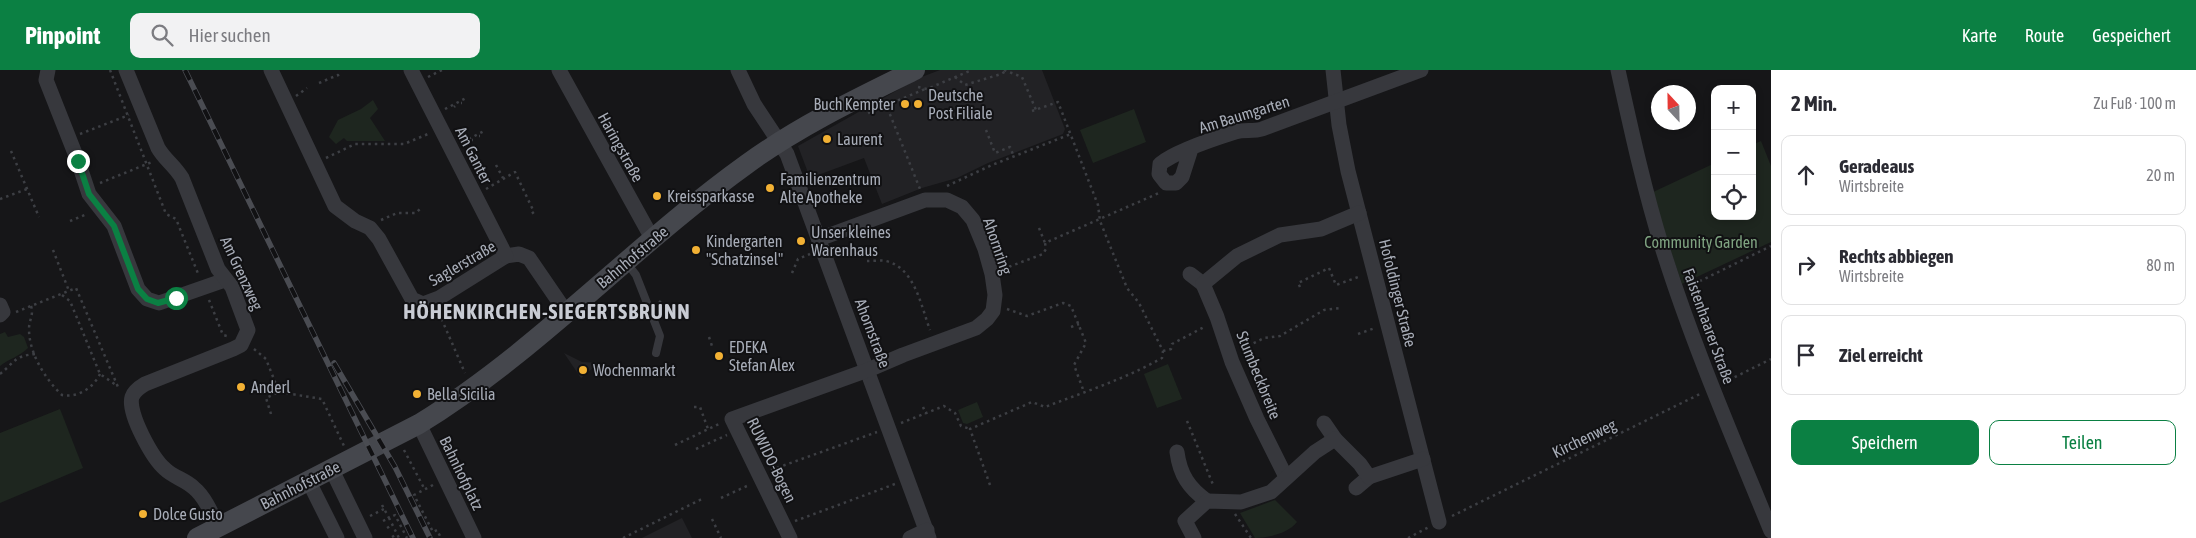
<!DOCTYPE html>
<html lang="de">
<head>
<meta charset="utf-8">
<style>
	:root { --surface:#fff; --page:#f2f2f3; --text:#2b2b33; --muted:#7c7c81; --line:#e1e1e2; --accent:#0b8043 }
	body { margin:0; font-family:"Asap Condensed",sans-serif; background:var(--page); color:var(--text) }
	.controls { position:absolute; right:15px; top:15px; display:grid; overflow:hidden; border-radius:10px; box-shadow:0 2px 8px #0003 }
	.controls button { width:45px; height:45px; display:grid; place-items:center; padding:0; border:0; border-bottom:1px solid var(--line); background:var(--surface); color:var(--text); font:25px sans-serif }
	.compass { position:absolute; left:1651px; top:15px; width:45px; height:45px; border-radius:50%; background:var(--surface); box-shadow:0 2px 8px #0003; rotate:338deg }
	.stop { position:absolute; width:15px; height:15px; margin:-11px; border:4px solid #0b8043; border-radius:50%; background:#fff }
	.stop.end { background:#0b8043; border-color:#fff; box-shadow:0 1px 5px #0008 }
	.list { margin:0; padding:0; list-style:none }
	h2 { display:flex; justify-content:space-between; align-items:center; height:65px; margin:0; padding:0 20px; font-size:21px }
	h2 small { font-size:16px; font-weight:400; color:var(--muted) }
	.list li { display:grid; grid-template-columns:32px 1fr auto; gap:15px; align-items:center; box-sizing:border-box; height:80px; margin:0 10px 10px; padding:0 10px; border:1px solid var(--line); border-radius:10px }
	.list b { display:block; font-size:19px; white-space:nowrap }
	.list p { margin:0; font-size:16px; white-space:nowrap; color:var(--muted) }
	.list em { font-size:16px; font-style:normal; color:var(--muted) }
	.actions { display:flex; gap:10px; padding:15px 20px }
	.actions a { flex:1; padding:11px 0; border:1px solid var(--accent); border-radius:10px; text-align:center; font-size:18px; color:var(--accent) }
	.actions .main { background:var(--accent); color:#fff }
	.icon { flex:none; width:28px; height:28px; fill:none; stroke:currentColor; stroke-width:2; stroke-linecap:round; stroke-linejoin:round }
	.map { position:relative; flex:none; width:1771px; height:468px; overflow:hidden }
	header { display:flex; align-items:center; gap:30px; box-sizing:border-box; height:70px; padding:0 25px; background:var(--accent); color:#fff }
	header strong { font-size:24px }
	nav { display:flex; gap:28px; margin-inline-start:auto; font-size:18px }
	.search { width:350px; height:45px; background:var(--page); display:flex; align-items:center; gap:12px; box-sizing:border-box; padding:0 18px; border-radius:10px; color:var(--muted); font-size:19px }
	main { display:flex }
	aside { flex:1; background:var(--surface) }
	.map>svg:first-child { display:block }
</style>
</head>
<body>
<header>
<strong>Pinpoint</strong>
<div class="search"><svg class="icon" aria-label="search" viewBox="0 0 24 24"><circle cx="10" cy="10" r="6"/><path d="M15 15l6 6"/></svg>Hier suchen</div>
<nav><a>Karte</a><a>Route</a><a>Gespeichert</a></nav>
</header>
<main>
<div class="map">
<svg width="1771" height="468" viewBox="0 0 1771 468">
	<rect width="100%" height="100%" fill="#161618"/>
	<g fill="#222225">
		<polygon points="940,0 1042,0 1065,59 1063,64 988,93 957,108 922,118 882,134 864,88 810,108 798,76 919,8"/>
		<polygon points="564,283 582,292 599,293 581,308"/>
		<polygon points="682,448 692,468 642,468"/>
	</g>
	<g fill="#1e261f">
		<polygon points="373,30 378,39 370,48 385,71 347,71 344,68 336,74 329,67 338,50 361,39"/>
		<polygon points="1134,39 1146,72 1093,93 1080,60"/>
		<polygon points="1761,71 1771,96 1771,172 1682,214 1651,123 1715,93 1715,146 1752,146 1752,75"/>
		<path d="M5,262L8,267L20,264L24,267L28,278C20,286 9,289 0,296V264Z"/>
		<polygon points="1168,294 1182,329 1157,338 1144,304"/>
		<polygon points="977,332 983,347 967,354 963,353 958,340"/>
		<polygon points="60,339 83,398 0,433 0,363"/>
		<path d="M1275,430L1297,452C1289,463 1268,468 1255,468L1240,443Z"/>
	</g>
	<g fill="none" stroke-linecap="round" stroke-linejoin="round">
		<g stroke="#3d3f44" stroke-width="2.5" stroke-dasharray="2.5 4" stroke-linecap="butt">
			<polyline points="110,0 166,144 176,149 199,206"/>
			<polyline points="1004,0 1022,7 1036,40"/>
			<polyline points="428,7 442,0"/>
			<polyline points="955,7 965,15 1001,4 1006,1"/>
			<polyline points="319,13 338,5 339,8"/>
			<polyline points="918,17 927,19 972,0"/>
			<polyline points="296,26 307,18"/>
			<polyline points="885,32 920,119"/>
			<polyline points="461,33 462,33"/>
			<polyline points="454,37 455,36"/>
			<polyline points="445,39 468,27"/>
			<polyline points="868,43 925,19"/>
			<polyline points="986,60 995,83 1010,77 1014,87"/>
			<polyline points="80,64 129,45"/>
			<polyline points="479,66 480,66"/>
			<polyline points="472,70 473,70"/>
			<polyline points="463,72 486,60"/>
			<polyline points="11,81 39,147"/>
			<polyline points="326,88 355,74 404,74 428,64"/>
			<polyline points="496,95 503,108"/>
			<polyline points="100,113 152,92"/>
			<polyline points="947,116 992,95 1071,64"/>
			<polyline points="486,119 515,102 534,142 531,144"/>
			<polyline points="0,129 27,119"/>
			<polyline points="381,150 397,143 416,143 421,138"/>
			<polyline points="70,151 87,144"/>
			<polyline points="1039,158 1045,173"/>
			<polyline points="53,180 69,221"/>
			<path d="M867,191C873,191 881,190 886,191C915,198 921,236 930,260"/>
			<polyline points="1003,199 1043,184 1046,179 1045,173 1159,123"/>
			<polyline points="792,203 798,189 810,184"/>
			<polyline points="1300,217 1298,213 1329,198 1336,215 1361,206"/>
			<polyline points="1688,217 1771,176"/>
			<polyline points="62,225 70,231 100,304 116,315"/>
			<polyline points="209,230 223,265 227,266"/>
			<polyline points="659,231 670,241 685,244"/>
			<path d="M31,236C34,245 29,250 29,259C29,283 45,309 62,325C78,328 93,318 100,304"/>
			<polyline points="1007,239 1027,246 1063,233 1071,236 1086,273 1074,295 1084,322"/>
			<polyline points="16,242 76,218 118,317 120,319"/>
			<polyline points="439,243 465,303"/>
			<polyline points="1071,257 1079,254"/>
			<polyline points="1358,264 1375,258"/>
			<polyline points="709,267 712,276"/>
			<polyline points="254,279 266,289 279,322"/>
			<polyline points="1242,279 1264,268 1280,266 1324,240 1341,238"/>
			<polyline points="1163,281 1171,279 1172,274 1206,256"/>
			<path d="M0,304C15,292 14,286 35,284"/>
			<polyline points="1723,313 1771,289"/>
			<polyline points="694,337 700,337 708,359"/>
			<polyline points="923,337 926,344"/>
			<polyline points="271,344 266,328 279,322 322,329 344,376"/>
			<polyline points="1187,351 1214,417"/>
			<polyline points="901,353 944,336 955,343 961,356 970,359"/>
			<polyline points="675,375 721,353"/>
			<polyline points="696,379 727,365"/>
			<polyline points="404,380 425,420"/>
			<polyline points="771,400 877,362"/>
			<polyline points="433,415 414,425 433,462 437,460 441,468"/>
			<path d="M990,415L970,359L1032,332L1045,337C1084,322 1125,309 1162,288L1163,281L1139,233L1127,218L1100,151L1098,135L1058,32L1032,41"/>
			<polyline points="721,428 749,415"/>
			<polyline points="382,435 389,448 395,445 407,468"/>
			<polyline points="1235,444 1251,468"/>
			<polyline points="370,446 384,439"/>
			<polyline points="1452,446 1700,324"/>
			<polyline points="712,449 721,468"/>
			<polyline points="383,451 389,448 399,468"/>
			<polyline points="795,451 895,414"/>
			<polyline points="387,458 392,455"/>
			<polyline points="392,467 397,464"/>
			<polyline points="623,468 702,429"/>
			<polyline points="1408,468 1429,457"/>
		</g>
		<polyline stroke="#37383d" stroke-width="8" points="626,192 636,205 660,266 656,283"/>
		<g stroke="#37383d" stroke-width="15">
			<polyline points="48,0 46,10 78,91 89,124 114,156 138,219 147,229 159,233 225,210"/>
			<path d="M126,0L158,78C165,90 174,95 182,108L218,199L232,217L248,260L241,275L233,279L145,314C140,317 134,321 132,327C127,343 153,389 165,399C173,407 186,410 194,418C205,427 212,444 218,457"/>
			<polyline points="271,0 335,136 355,151 370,158 379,169 412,229 423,234 439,228 506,186 519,184 529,188 566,242"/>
			<polyline points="411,0 506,186"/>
			<polyline points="559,0 653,170"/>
			<polyline points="738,0 754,34 787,84 929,468"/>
			<polyline points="1333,0 1339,55 1348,101 1439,452"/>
			<path d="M1618,0C1631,59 1644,119 1662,177C1692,273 1733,368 1771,461"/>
			<path d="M1191,79L1182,107L1176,113H1166L1159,104L1160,94C1175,82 1216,68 1235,62C1244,59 1253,62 1262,59L1421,0"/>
			<polyline points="1190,204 1203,214"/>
			<polyline points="0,235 3,242 0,245"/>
			<polyline points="1324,353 1335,369"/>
			<polyline points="419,354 474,468"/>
			<path d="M1177,382C1180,405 1189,418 1207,431"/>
			<polyline points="331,398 365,468"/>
			<polyline points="1286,407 1257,349 1232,292 1217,247 1203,214 1237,186 1280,165 1321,159 1359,143"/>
			<polyline points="308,410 337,468"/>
			<polyline points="1356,418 1369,407"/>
			<polyline points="790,468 732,349 868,300 903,285 976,258 987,249 993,241 995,225 992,204 985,179 973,150 962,137 947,130 925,130 819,169"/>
			<polyline points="910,468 927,460"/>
			<polyline points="1194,468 1185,451 1207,431 1241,432 1271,422 1315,382 1335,369 1360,394 1369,407 1423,389"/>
		</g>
		<path stroke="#45474d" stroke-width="20" d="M197,468L419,354C538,281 634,175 747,94C799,56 858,28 915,0"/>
		<g stroke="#4a4c52" stroke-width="5.5">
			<g id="rail">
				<polyline points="185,0 413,468"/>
				<polyline points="334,293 395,397 430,468"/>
			</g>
		</g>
		<use href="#rail" stroke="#111113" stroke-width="4" stroke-dasharray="11" stroke-linecap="butt"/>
	</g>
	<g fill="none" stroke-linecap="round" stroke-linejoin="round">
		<polyline stroke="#0b8043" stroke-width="6" points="78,91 89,124 114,156 138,219 147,229 158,233 176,228"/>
	</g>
	<g fill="#f2b134" stroke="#111113" stroke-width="2">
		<circle cx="905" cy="34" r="5"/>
		<circle cx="918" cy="34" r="5"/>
		<circle cx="827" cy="69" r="5"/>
		<circle cx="770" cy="118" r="5"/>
		<circle cx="657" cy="126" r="5"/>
		<circle cx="801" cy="171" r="5"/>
		<circle cx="696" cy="180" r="5"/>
		<circle cx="719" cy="286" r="5"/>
		<circle cx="583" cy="300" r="5"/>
		<circle cx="241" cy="317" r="5"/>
		<circle cx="417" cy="324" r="5"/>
		<circle cx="143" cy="444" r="5"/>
	</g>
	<g text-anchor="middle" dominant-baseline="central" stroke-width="4" stroke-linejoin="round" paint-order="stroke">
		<g font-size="16" fill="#a8adb8" stroke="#111113" text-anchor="start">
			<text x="928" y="25">Deutsche<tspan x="928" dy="18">Post Filiale</tspan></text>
			<text x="895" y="34" text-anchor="end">Buch Kempter</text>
			<text x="837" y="69">Laurent</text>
			<text x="780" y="109">Familienzentrum<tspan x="780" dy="18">Alte Apotheke</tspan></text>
			<text x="667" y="126">Kreissparkasse</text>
			<text x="811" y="162">Unser kleines<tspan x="811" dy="18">Warenhaus</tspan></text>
			<text x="706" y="171">Kindergarten<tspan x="706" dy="18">"Schatzinsel"</tspan></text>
			<text x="729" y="277">EDEKA<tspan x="729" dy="18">Stefan Alex</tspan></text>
			<text x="593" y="300">Wochenmarkt</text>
			<text x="251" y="317">Anderl</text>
			<text x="427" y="324">Bella Sicilia</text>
			<text x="153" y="444">Dolce Gusto</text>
		</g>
		<g font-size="16" fill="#a8adb8" stroke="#111113">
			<text transform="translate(1244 44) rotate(-17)">Am Baumgarten</text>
			<text transform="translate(621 77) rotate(61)">Haringstraße</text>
			<text transform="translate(474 85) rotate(63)">Am Ganter</text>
			<text transform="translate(998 176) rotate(71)">Ahornring</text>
			<text transform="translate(632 187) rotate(-40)">Bahnhofstraße</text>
			<text transform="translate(462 193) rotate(-30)">Saglerstraße</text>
			<text transform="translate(242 203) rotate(65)">Am Grenzweg</text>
			<text transform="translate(1398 223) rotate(76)">Hofoldinger Straße</text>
			<text transform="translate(1709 256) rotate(70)">Faistenhaarer Straße</text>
			<text transform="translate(873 263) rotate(69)">Ahornstraße</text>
			<text transform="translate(1259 305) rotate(68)">Stumbeckbreite</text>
			<text transform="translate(1584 368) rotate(-26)">Kirchenweg</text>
			<text transform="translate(772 390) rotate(64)">RUWIDO-Bogen</text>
			<text transform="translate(462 403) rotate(64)">Bahnhofplatz</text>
			<text transform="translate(300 415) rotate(-27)">Bahnhofstraße</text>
		</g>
		<g font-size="16" fill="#7fa381" stroke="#111113">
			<text x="1701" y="172">Community Garden</text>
		</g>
		<g font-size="21" font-weight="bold" letter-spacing="1" fill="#c9ccd4" stroke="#111113">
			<text x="547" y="241">HÖHENKIRCHEN-SIEGERTSBRUNN</text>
		</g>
	</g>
</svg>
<div class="controls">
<button>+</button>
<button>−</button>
<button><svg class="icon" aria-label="locate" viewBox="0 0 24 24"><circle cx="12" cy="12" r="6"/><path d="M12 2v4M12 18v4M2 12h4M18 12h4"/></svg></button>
</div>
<svg class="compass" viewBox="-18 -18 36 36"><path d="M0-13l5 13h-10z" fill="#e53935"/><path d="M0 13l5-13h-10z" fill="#7c7c81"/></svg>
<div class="stop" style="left:176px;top:228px"></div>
<div class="stop end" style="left:78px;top:91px"></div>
</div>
<aside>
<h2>2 Min.<small>Zu Fuß · 100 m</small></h2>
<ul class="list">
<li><svg class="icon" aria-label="ahead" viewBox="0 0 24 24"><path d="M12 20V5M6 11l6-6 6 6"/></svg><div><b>Geradeaus</b><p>Wirtsbreite</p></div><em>20 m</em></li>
<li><svg class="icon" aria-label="right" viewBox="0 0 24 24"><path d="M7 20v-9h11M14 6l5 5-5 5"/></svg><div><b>Rechts abbiegen</b><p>Wirtsbreite</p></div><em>80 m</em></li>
<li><svg class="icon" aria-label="arrive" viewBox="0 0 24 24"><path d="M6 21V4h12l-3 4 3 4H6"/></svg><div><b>Ziel erreicht</b></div></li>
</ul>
<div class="actions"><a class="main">Speichern</a><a>Teilen</a></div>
</aside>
</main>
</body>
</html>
